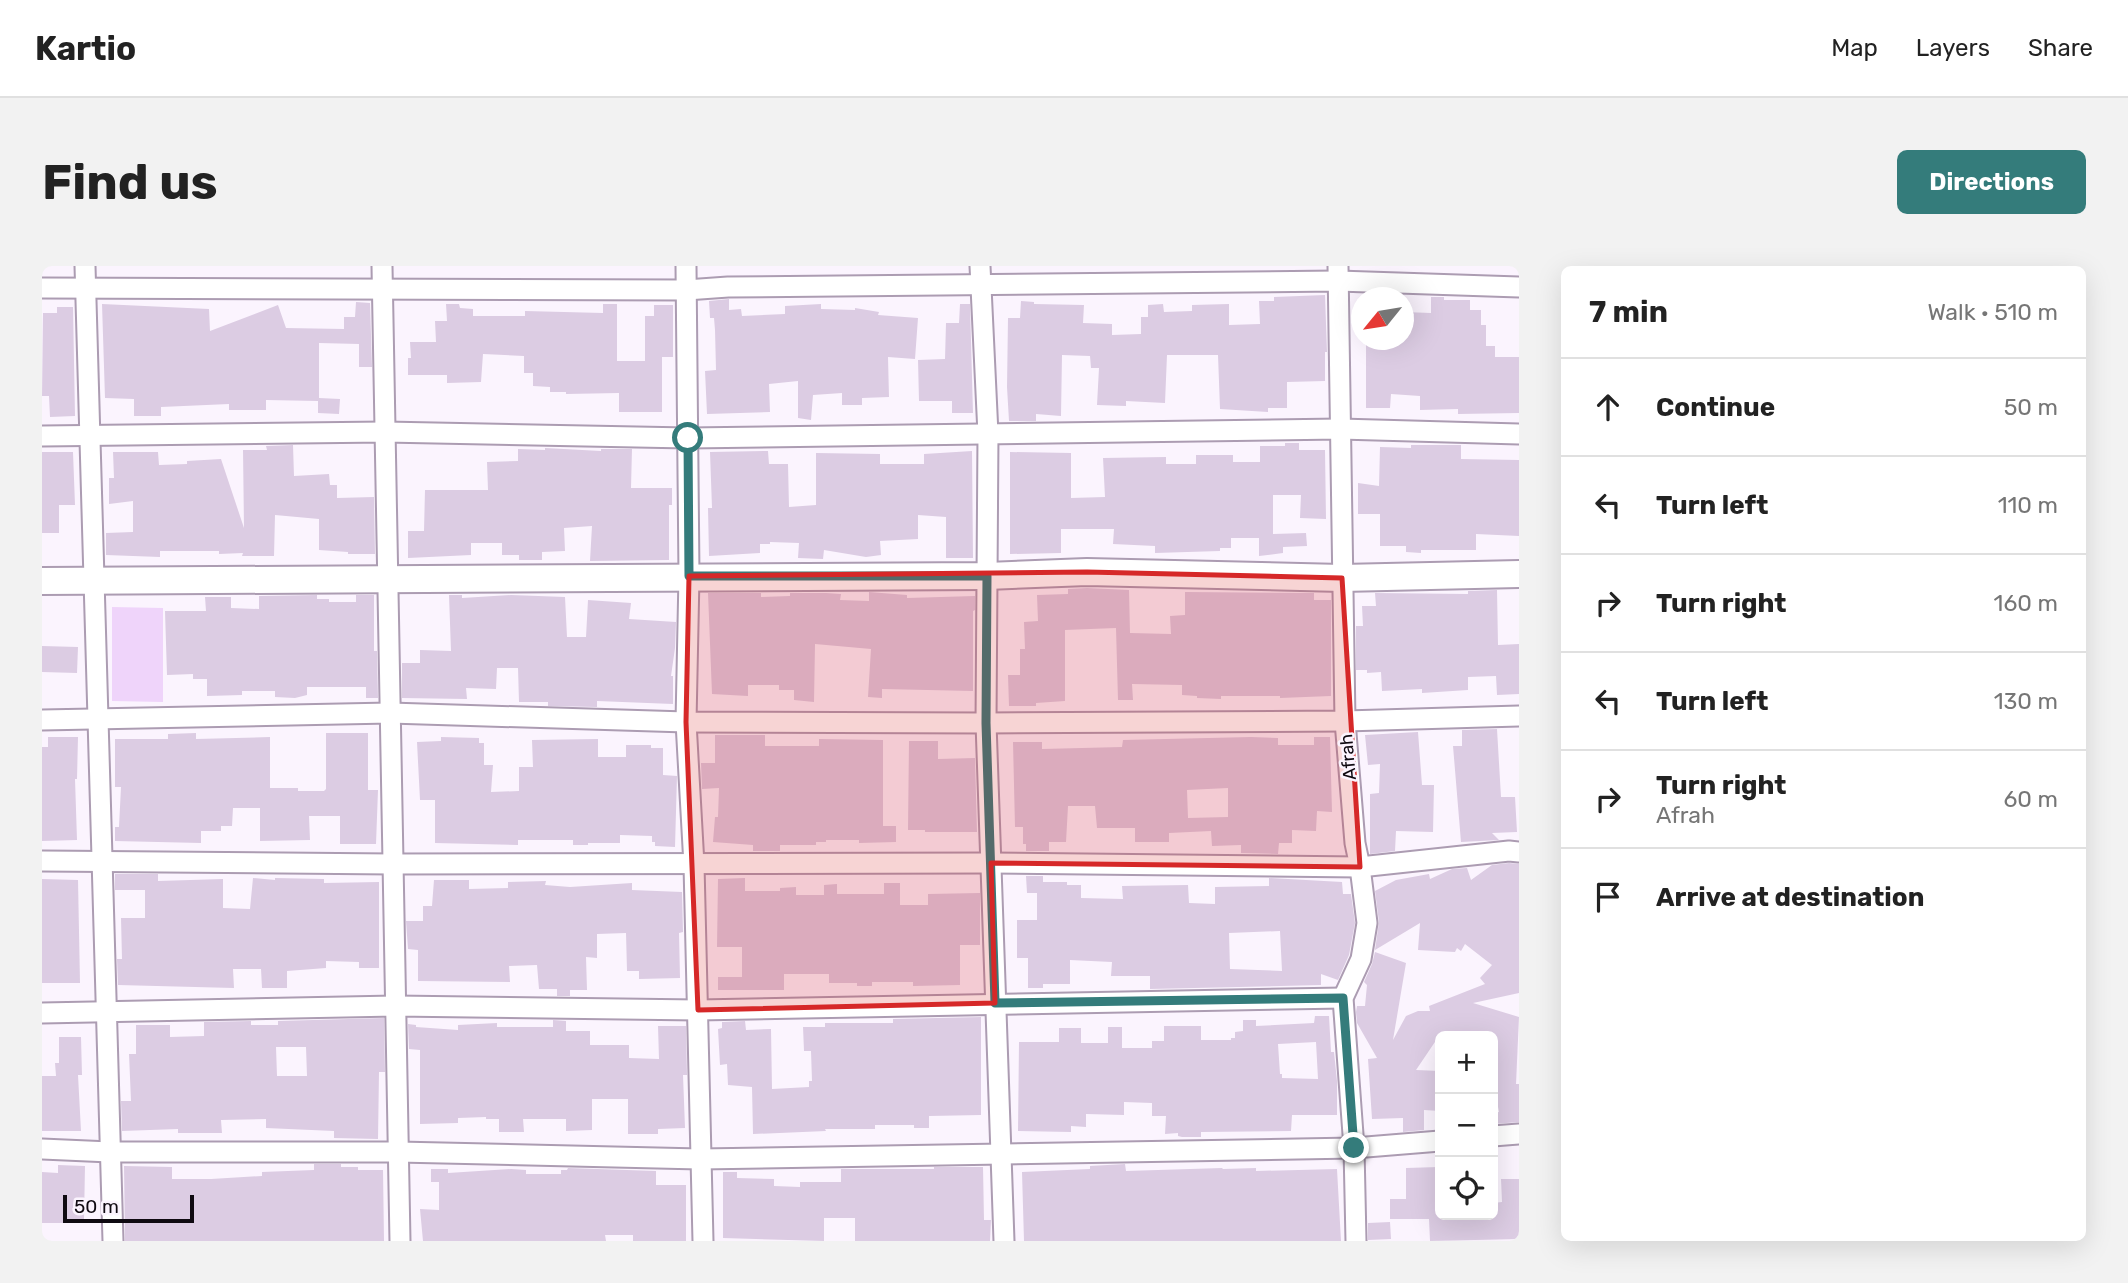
<!DOCTYPE html>
<html lang="en">
<head>
<meta charset="utf-8">
<style>
	:root { --surface:#fff; --page:#f2f2f2; --text:#222; --muted:#767676; --line:#e0e0e0; --accent:#347c7b }
	body { margin:0; font-family:Rubik,sans-serif; background:var(--page); color:var(--text) }
	.controls { position:absolute; right:21px; bottom:21px; display:grid; overflow:hidden; border-radius:10px; box-shadow:0 7px 28px #0002 }
	.controls button { width:63px; height:63px; display:grid; place-items:center; padding:0; border:0; border-bottom:2px solid var(--line); background:var(--surface); color:var(--text); font:35px sans-serif }
	.compass { position:absolute; left:1309px; top:21px; width:63px; height:63px; border-radius:50%; background:var(--surface); box-shadow:0 7px 28px #0002; rotate:240deg }
	.scale { position:absolute; left:21px; bottom:18px; width:131px; box-sizing:border-box; padding-left:7px; border:4px solid #0f0a11; border-top:0; font-size:19px; line-height:24px; white-space:nowrap; color:#0f0a11; -webkit-text-stroke:5px #fbf4fe; paint-order:stroke }
	.stop { position:absolute; width:21px; height:21px; margin:-16px; border:5px solid #347c7b; border-radius:50%; background:#fff }
	.stop.end { background:#347c7b; border-color:#fff; box-shadow:0 2px 7px #0008 }
	.list { margin:0; padding:0; list-style:none }
	h2 { display:flex; justify-content:space-between; align-items:center; height:91px; margin:0; padding:0 28px; font-size:30px }
	h2 small { font-size:23px; font-weight:400; color:var(--muted) }
	.list li { display:grid; grid-template-columns:46px 1fr auto; gap:21px; align-items:center; box-sizing:border-box; height:98px; padding:0 28px; border-top:2px solid var(--line) }
	.list b { display:block; font-size:26px; white-space:nowrap }
	.list p { margin:0; font-size:23px; white-space:nowrap; color:var(--muted) }
	.list em { font-size:23px; font-style:normal; color:var(--muted) }
	.icon { flex:none; width:38px; height:38px; fill:none; stroke:currentColor; stroke-width:2; stroke-linecap:round; stroke-linejoin:round }
	.map { position:relative; flex:none; width:1477px; height:975px; overflow:hidden; border-radius:10px }
	header { display:flex; align-items:center; gap:42px; box-sizing:border-box; height:98px; padding:0 35px; background:var(--surface); border-bottom:2px solid var(--line) }
	header strong { font-size:33px }
	nav { display:flex; gap:38px; margin-inline-start:auto; font-size:24px }
	.intro { display:flex; align-items:center; justify-content:space-between; box-sizing:border-box; height:168px; padding:0 42px }
	h1 { margin:0; font-size:49px }
	.button { padding:18px 32px; border-radius:10px; background:var(--accent); color:#fff; font-size:24px; font-weight:700 }
	main { display:flex; gap:42px; padding:0 42px }
	aside { flex:1; background:var(--surface); border-radius:10px; box-shadow:0 7px 28px #0002 }
	.map>svg:first-child { display:block }
</style>
</head>
<body>
<header>
<strong>Kartio</strong>
<nav><a>Map</a><a>Layers</a><a>Share</a></nav>
</header>
<div class="intro"><h1>Find us</h1><a class="button">Directions</a></div>
<main>
<div class="map">
<svg width="1477" height="975" viewBox="0 0 1477 975">
	<rect width="100%" height="100%" fill="#fbf4fe"/>
	<polygon fill="#efd4fa" points="70,341 121,342 121,436 70,435"/>
	<g fill="#dccce3" fill-rule="evenodd">
		<polygon points="1283,29 1285,86 1283,86 1283,115 1245,116 1245,142 1226,142 1226,146 1178,143 1176,89 1125,89 1123,137 1084,135 1084,140 1055,139 1057,102 1049,102 1048,90 1020,89 1019,150 994,148 994,155 967,155 965,121 966,52 978,52 979,35 992,36 992,38 1042,39 1041,57 1070,58 1070,69 1099,68 1099,51 1106,51 1106,39 1121,38 1122,46 1150,45 1150,39 1187,38 1187,59 1218,58 1217,35 1232,35 1232,31"/>
		<polygon points="1389,31 1402,31 1402,34 1428,34 1428,44 1439,44 1439,59 1444,59 1444,80 1453,80 1453,91 1477,91 1477,147 1416,148 1416,143 1378,144 1378,130 1349,128 1348,142 1324,142 1324,74 1362,74 1362,46 1389,47"/>
		<polygon points="687,33 687,44 699,43 700,50 743,48 743,40 779,38 779,43 813,44 813,42 837,46 836,49 876,52 873,93 846,91 847,131 820,132 820,139 800,139 800,127 771,129 769,154 756,152 756,115 727,118 728,146 665,148 663,105 674,104 673,64 672,52 668,52 667,35"/>
		<polygon points="314,36 328,37 330,101 317,101 317,78 277,77 277,132 298,133 297,148 276,147 276,135 224,134 224,144 187,144 187,138 119,141 119,150 92,150 92,133 63,132 60,38 167,43 168,65 236,39 244,62 302,63 302,51 313,51"/>
		<polygon points="404,38 417,38 418,42 431,43 431,50 483,50 483,45 561,47 561,38 575,38 575,95 603,95 603,50 612,50 612,39 631,39 631,91 620,91 620,146 577,146 577,127 524,128 524,126 508,126 508,121 491,120 491,107 482,107 482,90 441,88 439,116 405,117 405,109 366,109 366,92 369,92 368,76 394,76 393,55 405,55"/>
		<polygon points="918,38 928,38 931,147 910,147 910,135 877,135 876,94 903,93 904,57 917,57"/>
		<polygon points="15,41 31,41 33,150 8,151 7,130 0,130 1,47 15,47"/>
		<polygon points="1243,177 1257,177 1257,184 1283,184 1284,253 1258,252 1259,229 1231,229 1231,268 1264,267 1265,280 1241,281 1241,287 1217,290 1217,272 1189,272 1189,282 1178,282 1178,285 1113,287 1113,280 1071,278 1072,263 1019,263 1019,287 968,288 968,186 1029,187 1029,232 1063,231 1061,192 1124,191 1124,198 1154,198 1154,189 1191,189 1191,196 1218,196 1218,180 1243,180"/>
		<polygon points="251,179 252,210 287,208 288,219 295,219 295,232 332,231 333,288 306,288 306,286 277,284 277,253 233,249 232,290 200,290 201,287 177,288 177,285 118,285 118,291 64,289 64,267 91,266 91,235 67,238 67,212 72,212 71,186 116,186 117,199 145,198 145,195 179,193 202,262 201,184 225,184 224,180"/>
		<polygon points="1369,179 1419,179 1419,193 1477,194 1477,270 1434,268 1434,284 1379,284 1379,287 1364,286 1364,280 1338,280 1338,248 1316,248 1316,217 1337,220 1338,181 1369,182"/>
		<polygon points="503,182 559,185 559,183 590,183 589,222 630,222 630,239 627,239 627,294 548,295 550,260 522,262 523,285 500,286 500,294 477,294 477,289 460,289 460,277 429,277 429,289 366,292 366,265 382,265 383,224 446,224 445,196 476,195 476,183 503,184"/>
		<polygon points="726,185 727,198 746,198 747,241 774,239 774,187 838,188 838,198 882,198 882,188 930,185 931,292 904,292 904,251 876,249 876,273 838,275 839,289 824,291 782,284 781,293 756,292 757,277 728,276 728,278 718,278 718,287 667,290 666,242 670,242 668,186"/>
		<polygon points="0,186 31,186 33,239 17,239 17,267 0,267"/>
		<polygon points="1045,322 1087,324 1088,367 1129,368 1128,350 1143,349 1143,326 1272,327 1272,334 1289,334 1289,430 1238,432 1238,430 1179,430 1179,433 1155,432 1155,430 1140,429 1140,419 1090,418 1091,434 1076,434 1074,362 1023,364 1023,435 994,437 994,440 967,440 966,409 978,409 978,383 983,383 982,356 996,355 995,329 1026,328 1026,323"/>
		<polygon points="1455,324 1456,379 1477,378 1477,428 1455,429 1454,410 1426,411 1426,424 1380,427 1380,423 1340,425 1339,406 1325,407 1325,404 1314,404 1314,360 1321,360 1320,340 1334,340 1333,327 1426,328 1426,325"/>
		<polygon points="827,326 865,329 865,332 933,330 933,344 931,345 931,425 840,423 840,432 826,431 829,383 773,378 772,436 752,434 752,424 737,424 737,419 706,419 706,430 670,428 666,327 719,327 719,331 748,330 748,327 784,327 799,328 798,334 827,335"/>
		<polygon points="275,329 275,333 287,333 287,336 314,336 314,329 332,329 332,385 335,385 336,432 324,432 324,421 265,421 265,429 253,432 233,431 233,425 200,425 200,429 165,430 165,413 151,413 151,408 125,409 123,345 164,345 163,331 189,331 189,342 217,343 217,330"/>
		<polygon points="407,329 420,329 420,332 469,329 523,331 525,371 544,371 546,334 589,337 587,353 634,356 633,382 629,410 631,410 631,438 555,435 555,441 506,440 506,436 477,436 476,402 455,402 454,423 424,422 425,433 360,432 360,397 378,397 378,384 409,385"/>
		<polygon points="0,380 36,381 35,407 0,406"/>
		<polygon points="1455,463 1459,531 1473,531 1475,566 1450,567 1457,574 1419,576 1411,480 1420,480 1420,464"/>
		<polygon points="1376,466 1380,519 1392,519 1391,566 1354,565 1353,585 1328,588 1328,528 1337,527 1338,498 1326,499 1323,469"/>
		<polygon points="154,467 154,473 228,471 228,522 256,522 256,525 282,525 284,523 284,467 326,467 326,524 336,524 334,578 298,578 298,550 267,550 268,574 218,575 218,542 191,542 190,560 179,560 179,565 159,565 159,577 73,575 73,561 77,561 79,521 73,521 73,473 126,473 126,468"/>
		<polygon points="673,469 723,469 723,480 777,480 777,473 841,474 841,560 854,560 854,576 817,577 817,574 784,574 784,576 774,576 774,579 738,579 738,585 711,585 711,579 671,576 673,551 676,551 677,522 660,523 659,497 673,497"/>
		<polygon points="6,471 36,471 35,513 33,513 35,574 0,575 0,481 6,481"/>
		<polygon points="399,471 437,472 437,477 442,477 442,499 451,499 449,526 477,525 477,501 491,501 490,474 556,473 556,491 584,491 584,479 609,479 609,482 621,482 621,509 635,510 633,581 613,580 613,576 610,576 610,570 578,569 578,577 546,577 546,579 531,579 531,574 476,574 476,579 393,577 393,534 378,534 375,476 399,475"/>
		<path d="M1209,471L1236,472V479H1272V471H1288L1290,546L1275,545L1274,565L1250,564V577H1237L1236,588L1199,587V579L1170,580L1169,565L1127,567V576H1093V562H1055L1053,540H1026L1024,576H1007V585H984V578H981V561H973L971,476H1000V483L1080,481L1081,474ZM1186,522V551L1146,552L1145,524Z"/>
		<polygon points="867,475 896,475 896,493 933,492 935,566 883,566 883,564 866,564"/>
		<polygon points="1467,597 1477,598 1477,727 1431,737 1477,751 1474,818 1477,818 1477,856 1451,858 1451,847 1457,846 1451,815 1451,770 1397,770 1374,804 1398,805 1398,845 1382,844 1382,864 1361,866 1361,852 1330,853 1326,793 1335,792 1315,757 1314,746 1315,740 1323,740 1325,719 1322,716 1330,698 1333,686 1364,697 1351,774 1364,750 1376,745 1388,745 1387,740 1443,718 1438,712 1450,699 1423,678 1419,685 1415,682 1413,686 1376,684 1378,657 1333,684 1337,656 1333,625 1354,614 1387,608 1388,613 1410,603 1425,602 1429,614 1450,599"/>
		<polygon points="73,608 116,608 116,615 181,613 181,642 208,643 211,612 233,614 233,612 282,613 282,617 337,616 337,702 317,702 317,696 284,695 284,702 245,705 245,722 220,722 219,703 191,703 192,722 76,719 75,693 80,693 79,652 103,652 103,624 73,624"/>
		<path d="M984,610H1001V616H1025V619H1039V632L1081,633L1080,620L1146,619L1147,637L1173,638V621L1227,620V612L1300,616L1301,628H1309L1313,657L1307,689L1296,714L1279,708V719L1108,723V710H1069L1070,696L1028,694V718H1001V722H986V692H975V654H995V627H985ZM1238,665L1240,705L1188,703L1187,667Z"/>
		<polygon points="703,612 703,625 738,625 738,622 754,621 754,629 782,629 782,619 795,618 795,628 842,628 842,617 858,617 858,639 886,639 886,628 938,627 938,679 918,679 918,719 871,720 871,716 830,716 830,720 815,720 815,717 787,717 787,708 742,708 742,724 676,724 676,711 700,711 700,681 675,681 676,613"/>
		<polygon points="0,613 36,614 38,717 0,717"/>
		<polygon points="392,614 427,614 427,623 466,622 466,616 504,615 503,619 528,621 590,617 590,624 640,626 641,666 637,667 638,712 597,713 597,705 585,705 584,667 555,668 555,692 544,691 545,724 528,724 528,730 515,730 515,723 497,723 495,699 467,700 468,716 376,715 376,684 366,683 364,655 381,655 381,640 390,640"/>
		<path d="M1273,750H1287L1289,786H1292L1295,815V849H1250L1249,865L1159,866V871H1140L1136,870V867L1123,868L1124,850H1110V837L1082,836V849L1044,848V861L1029,860V866L976,865L977,776H1017V762H1039V777H1066V761H1080V782H1110V775H1122V760H1159V774H1189V772H1193V766L1201,765V754H1214V760L1272,757ZM1274,776L1276,813L1240,812V808H1238L1236,778Z"/>
		<polygon points="939,751 939,849 887,850 887,862 872,862 872,859 833,859 833,863 783,863 784,865 711,868 710,821 686,819 685,798 678,799 676,763 680,762 680,756 703,755 704,764 729,763 730,823 767,821 767,815 770,815 769,785 762,785 761,761 783,761 783,757 851,757 851,753"/>
		<path d="M342,752L343,806H337L336,873L292,872V865L224,862V853L179,854L180,867H136V863L80,865L79,835H89L87,788H94V759H128V771L162,770V756L209,755V759H236V755ZM234,781H264L265,810H235Z"/>
		<polygon points="511,754 524,755 524,765 548,765 548,779 587,779 587,792 617,793 616,760 644,760 645,809 641,809 643,862 616,863 616,868 586,868 586,833 550,833 550,864 524,865 524,853 481,853 482,866 457,866 457,853 444,853 444,851 416,852 416,857 378,858 378,784 367,783 366,758 374,759 374,761 416,764 416,759 455,757 455,761 511,761"/>
		<polygon points="17,771 39,771 40,809 36,809 39,865 0,865 0,810 14,810 13,797 17,797"/>
		<polygon points="272,898 299,898 299,901 316,901 316,904 341,904 342,975 83,975 82,900 130,901 130,913 169,913 220,910 220,906 272,904"/>
		<polygon points="1083,898 1084,905 1180,902 1181,903 1214,902 1214,905 1295,903 1299,975 982,975 980,906 1048,903 1048,900"/>
		<polygon points="16,899 43,900 42,954 26,953 26,957 0,957 0,906 16,907"/>
		<polygon points="892,901 941,901 942,954 949,954 948,975 813,975 813,952 782,952 782,975 681,972 681,906 695,906 695,912 732,913 732,920 758,921 758,916 799,916 799,903 892,903"/>
		<polygon points="1397,901 1398,949 1451,949 1451,937 1460,936 1459,913 1477,913 1477,973 1388,975 1387,953 1348,953 1348,933 1364,933 1364,902"/>
		<polygon points="526,902 614,905 614,919 644,919 644,975 591,975 591,969 563,969 564,975 381,975 378,943 397,944 397,916 389,916 389,903 406,903 406,907 469,903 484,904 484,908 519,908 519,904 525,904"/>
		<polygon points="1348,956 1349,973 1326,974 1326,957"/>
	</g>
	<g fill="none" stroke-linecap="round" stroke-linejoin="round">
		<g stroke="#ac9cb2" stroke-width="23">
			<g id="street">
				<polyline points="43,0 71,975"/>
				<polyline points="340,0 358,975"/>
				<polyline points="644,0 647,310 644,456 652,599 661,975"/>
				<polyline points="938,0 946,168 944,457 962,975"/>
				<polyline points="1296,0 1303,455 1313,577 1318,601 1325,657 1319,693 1301,732 1312,882 1314,975"/>
				<polyline points="0,22 644,24 686,21 1296,15 1477,21"/>
				<polyline points="0,170 343,166 646,172 1298,163 1477,168"/>
				<polyline points="0,454 348,447 644,456 944,457 1303,455 1477,450"/>
				<polyline points="0,595 351,598 949,597 1318,601 1467,585 1477,586"/>
				<polyline points="0,747 353,740 656,744 1301,732"/>
				<polyline points="1451,870 1477,868"/>
				<polyline points="0,883 68,886 356,886 658,893 1312,882 1398,875"/>
			</g>
		</g>
		<g stroke="#ac9cb2" stroke-width="30">
			<polyline id="secondary" points="0,315 945,310 1045,306 1300,312 1477,308"/>
		</g>
		<use href="#street" stroke="#fff" stroke-width="19"/>
		<use href="#secondary" stroke="#fff" stroke-width="26"/>
	</g>
	<g fill="none" stroke-linecap="round" stroke-linejoin="round">
		<polyline stroke="#347c7b" stroke-width="9" points="646,172 647,310 945,310 944,457 953,737 1301,732 1312,882"/>
	</g>
	<path fill="#d62828" fill-opacity="0.2" stroke="#d62828" stroke-width="5" stroke-linejoin="round" d="M1045,306L1300,312L1318,601L949,597L953,737L656,744L644,456L647,310Z"/>
	<g text-anchor="middle" dominant-baseline="central" stroke-width="5" stroke-linejoin="round" paint-order="stroke">
		<g font-size="18" fill="#0f0a11" stroke="#fbf4fe">
			<text transform="translate(1306 491) rotate(-95)">Afrah</text>
		</g>
	</g>
</svg>
<div class="controls">
<button>+</button>
<button>−</button>
<button><svg class="icon" aria-label="locate" viewBox="0 0 24 24"><circle cx="12" cy="12" r="6"/><path d="M12 2v4M12 18v4M2 12h4M18 12h4"/></svg></button>
</div>
<svg class="compass" viewBox="-18 -18 36 36"><path d="M0-13l5 13h-10z" fill="#e53935"/><path d="M0 13l5-13h-10z" fill="#767676"/></svg>
<div class="scale">50 m</div>
<div class="stop" style="left:646px;top:172px"></div>
<div class="stop end" style="left:1312px;top:882px"></div>
</div>
<aside>
<h2>7 min<small>Walk · 510 m</small></h2>
<ul class="list">
<li><svg class="icon" aria-label="ahead" viewBox="0 0 24 24"><path d="M12 20V5M6 11l6-6 6 6"/></svg><div><b>Continue</b></div><em>50 m</em></li>
<li><svg class="icon" aria-label="left" viewBox="0 0 24 24"><path d="M17 20v-9H6M10 6l-5 5 5 5"/></svg><div><b>Turn left</b></div><em>110 m</em></li>
<li><svg class="icon" aria-label="right" viewBox="0 0 24 24"><path d="M7 20v-9h11M14 6l5 5-5 5"/></svg><div><b>Turn right</b></div><em>160 m</em></li>
<li><svg class="icon" aria-label="left" viewBox="0 0 24 24"><path d="M17 20v-9H6M10 6l-5 5 5 5"/></svg><div><b>Turn left</b></div><em>130 m</em></li>
<li><svg class="icon" aria-label="right" viewBox="0 0 24 24"><path d="M7 20v-9h11M14 6l5 5-5 5"/></svg><div><b>Turn right</b><p>Afrah</p></div><em>60 m</em></li>
<li><svg class="icon" aria-label="arrive" viewBox="0 0 24 24"><path d="M6 21V4h12l-3 4 3 4H6"/></svg><div><b>Arrive at destination</b></div></li>
</ul>
</aside>
</main>
</body>
</html>
